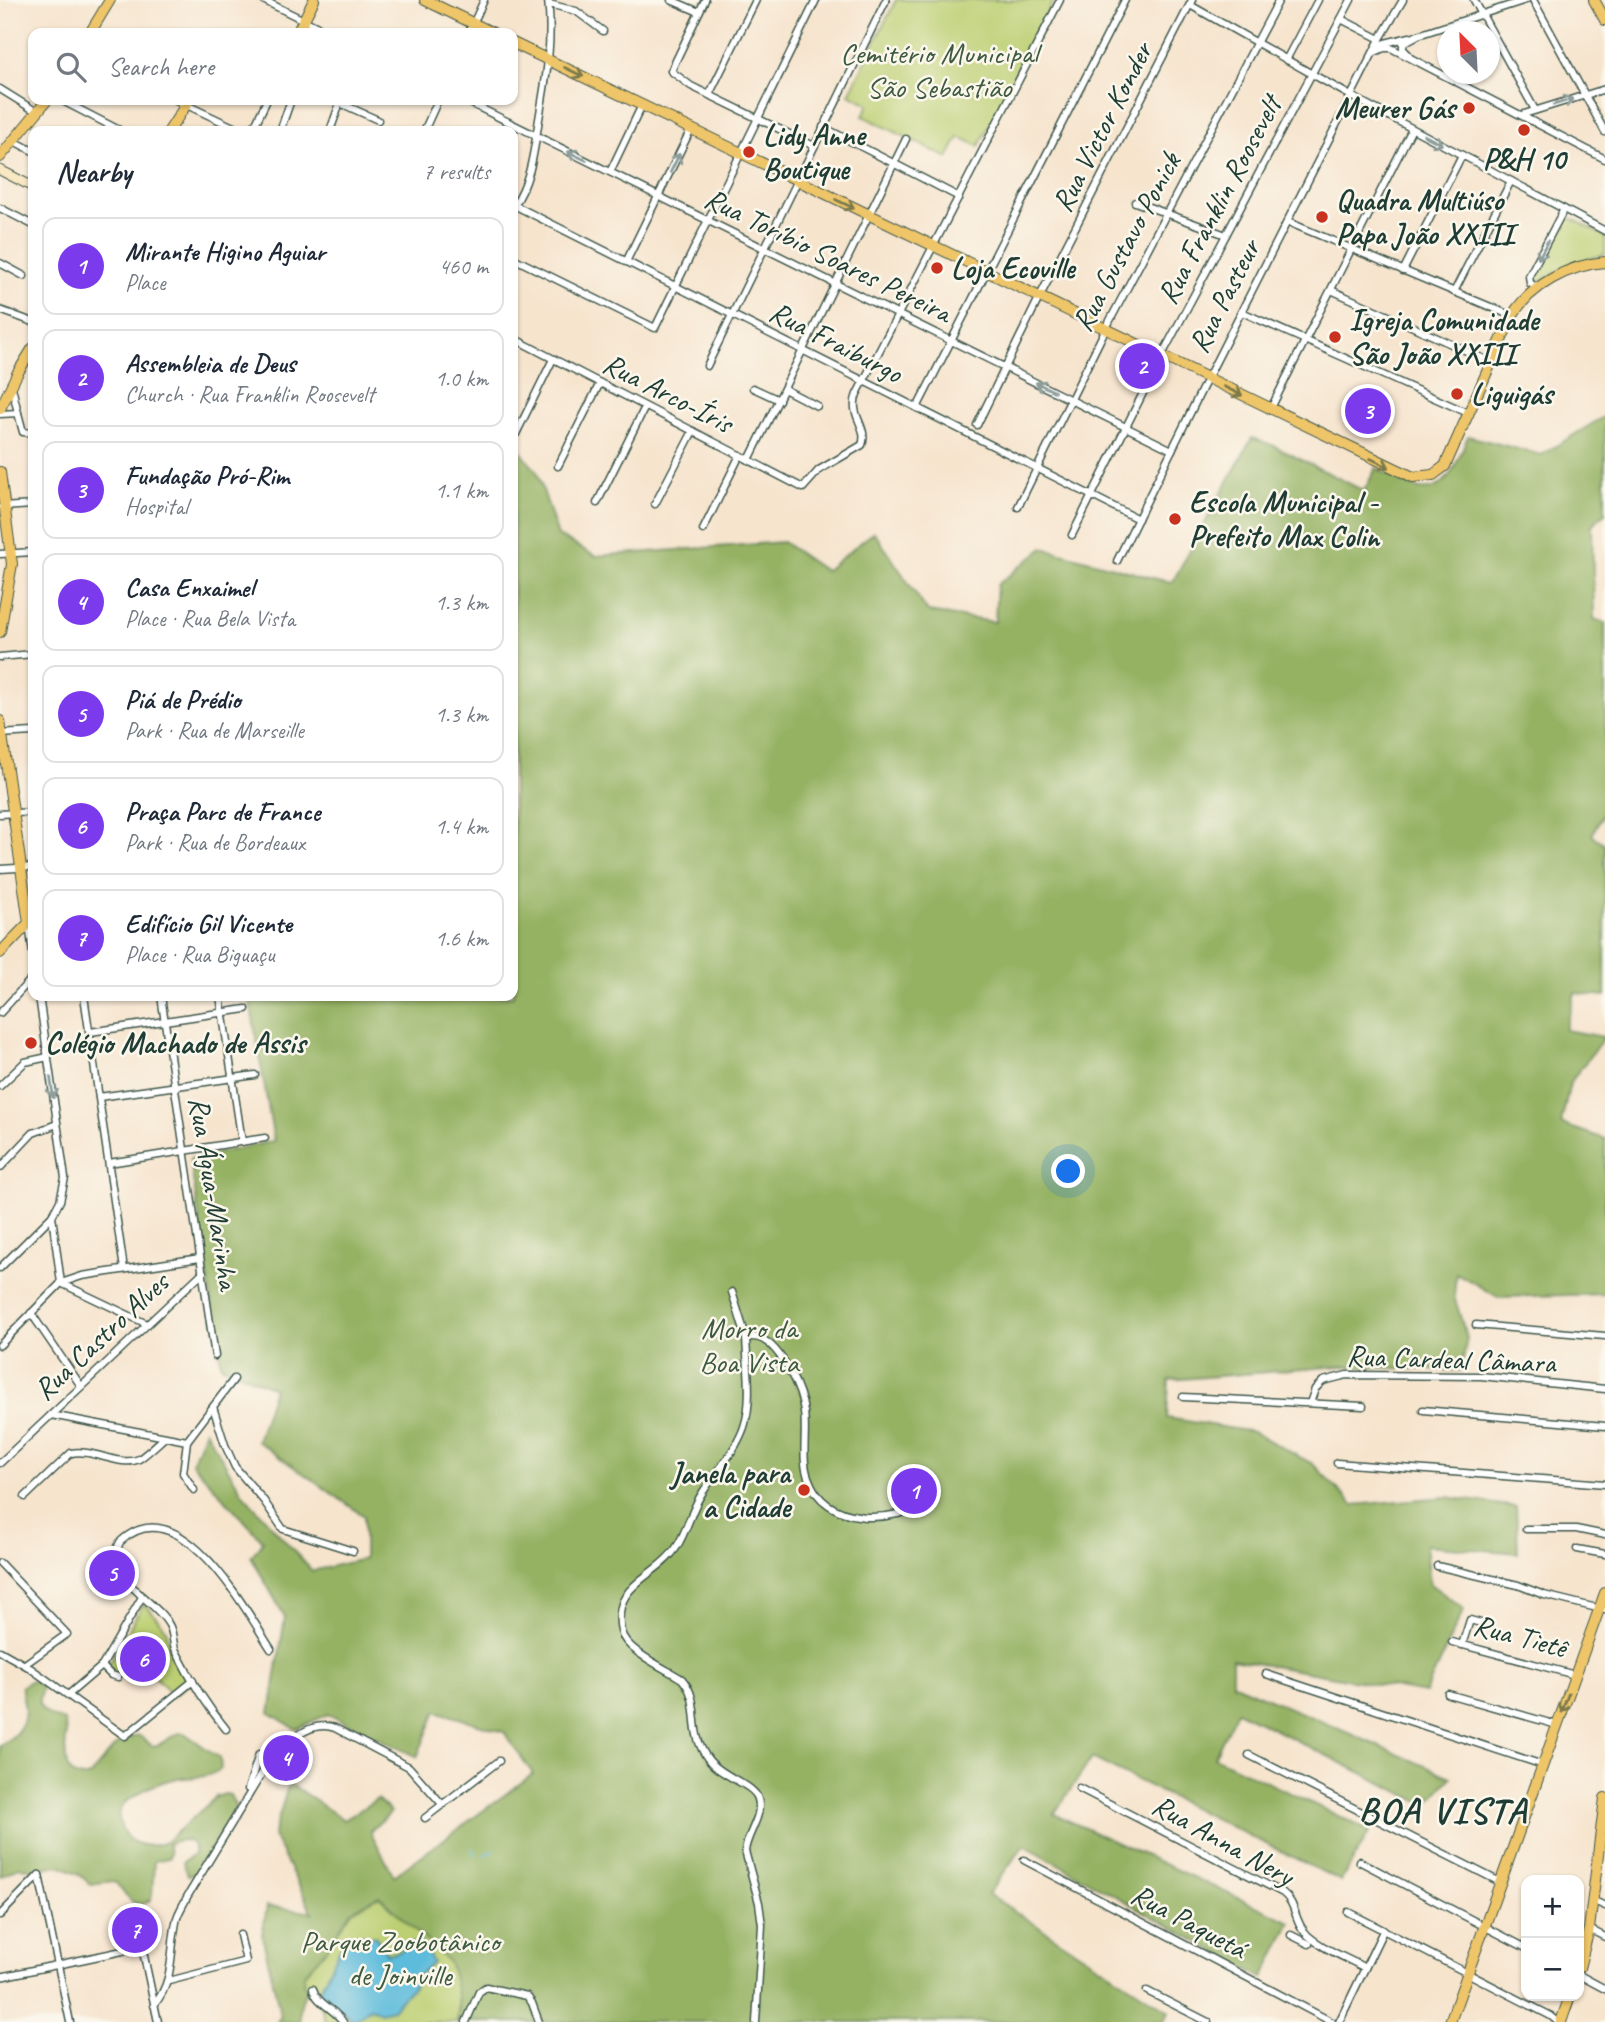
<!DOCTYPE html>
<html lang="en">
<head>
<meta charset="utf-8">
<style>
	:root { --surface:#fff; --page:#f2f2f3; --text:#1f2937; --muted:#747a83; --line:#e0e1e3; --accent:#7c3aed }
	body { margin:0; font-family:Caveat,sans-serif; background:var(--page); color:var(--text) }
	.controls { position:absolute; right:21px; bottom:21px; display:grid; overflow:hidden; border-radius:14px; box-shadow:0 2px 5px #0004 }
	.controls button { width:63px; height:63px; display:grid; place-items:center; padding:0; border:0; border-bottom:2px solid var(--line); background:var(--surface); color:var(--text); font:35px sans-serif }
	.compass { position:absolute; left:1437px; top:21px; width:63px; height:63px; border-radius:50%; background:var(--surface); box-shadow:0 2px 5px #0004; rotate:336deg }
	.you { position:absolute; left:1069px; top:1172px; width:24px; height:24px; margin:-18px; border:5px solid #fff; border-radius:50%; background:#1a73e8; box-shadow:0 0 0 10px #1a73e833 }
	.badge { display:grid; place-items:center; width:46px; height:46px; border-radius:50%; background:var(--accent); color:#fff; font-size:23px; font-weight:700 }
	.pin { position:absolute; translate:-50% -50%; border:4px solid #fff; box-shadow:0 2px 7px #0006 }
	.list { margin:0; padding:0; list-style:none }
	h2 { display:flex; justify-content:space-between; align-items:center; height:91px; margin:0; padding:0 28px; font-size:30px }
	h2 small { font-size:23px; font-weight:400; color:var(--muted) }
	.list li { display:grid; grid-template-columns:46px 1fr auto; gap:21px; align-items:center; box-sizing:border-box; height:98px; margin:0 14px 14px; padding:0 14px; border:2px solid var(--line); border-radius:14px }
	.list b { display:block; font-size:26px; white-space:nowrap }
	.list p { margin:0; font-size:23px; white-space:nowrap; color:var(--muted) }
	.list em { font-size:23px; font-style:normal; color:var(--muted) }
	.icon { flex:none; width:38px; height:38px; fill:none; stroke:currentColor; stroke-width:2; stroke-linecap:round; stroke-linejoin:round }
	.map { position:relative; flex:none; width:1605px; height:2022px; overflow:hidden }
	.search { position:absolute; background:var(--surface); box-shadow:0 2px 5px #0004; left:28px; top:28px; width:490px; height:77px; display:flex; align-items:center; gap:18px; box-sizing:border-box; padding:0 24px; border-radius:14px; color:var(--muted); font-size:26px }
	.panel { position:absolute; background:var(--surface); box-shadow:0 2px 5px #0004; left:28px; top:126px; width:490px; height:875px; border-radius:14px }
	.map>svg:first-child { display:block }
</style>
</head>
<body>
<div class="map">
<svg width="1605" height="2022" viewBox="0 0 1605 2022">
	<rect width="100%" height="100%" fill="#fbf7ec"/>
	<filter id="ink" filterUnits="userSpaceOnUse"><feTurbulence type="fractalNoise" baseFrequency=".0143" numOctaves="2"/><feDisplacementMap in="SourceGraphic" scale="14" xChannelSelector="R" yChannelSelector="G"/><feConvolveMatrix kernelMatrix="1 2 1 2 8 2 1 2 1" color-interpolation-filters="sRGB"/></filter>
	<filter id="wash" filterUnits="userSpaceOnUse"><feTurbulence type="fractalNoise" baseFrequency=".00686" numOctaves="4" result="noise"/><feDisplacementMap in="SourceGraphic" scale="28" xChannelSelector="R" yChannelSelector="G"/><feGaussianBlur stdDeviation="1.57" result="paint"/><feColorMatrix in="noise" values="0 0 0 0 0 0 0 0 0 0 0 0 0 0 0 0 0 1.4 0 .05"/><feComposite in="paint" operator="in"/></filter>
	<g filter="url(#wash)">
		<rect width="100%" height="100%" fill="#f6e4cd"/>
		<g fill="#bccf72" stroke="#6e8653" stroke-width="2">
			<polygon points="896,0 1054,0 979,146 959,137 948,158 863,116 869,104 849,94"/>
			<polygon points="1569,217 1605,236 1605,254 1571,264 1541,281 1537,281 1535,279 1564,219"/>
			<path d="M146,1605L166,1629L171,1651L189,1683L172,1697C155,1671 150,1671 119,1675L107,1667L142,1606Z"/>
			<polygon points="479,1841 457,1999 458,2014 457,2022 326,2022 322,2009 303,1983 304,1974 323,1953 352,1911"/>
		</g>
		<g fill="#95b264" stroke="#5a784c" stroke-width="2">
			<path d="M1605,416V513L1592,525L1594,619L1605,623V810L1592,835L1605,844V996L1575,993L1565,1030L1604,1037L1570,1083L1561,1124L1605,1139V1294L1498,1297L1456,1273L1454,1296L1467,1338L1461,1371L1342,1366L1169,1380L1167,1418L1253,1432L1313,1464L1353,1505L1447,1497L1516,1507L1518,1553L1426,1545L1430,1584L1464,1609L1425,1693L1232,1659V1683L1451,1777L1426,1805L1237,1711L1214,1757L1370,1831L1341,1881L1092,1758L1054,1814L1291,1922L1263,1978L1024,1845L988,1894L1169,2011L1163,2022H457C461,2003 455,1980 449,1962L379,1896L352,1911L323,1953L304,1974L303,1983L307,1990C300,2000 299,2010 300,2022H277L281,2016L262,1935L267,1906L313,1913L273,1836L289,1783L344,1820L377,1799L391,1812L370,1831L394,1876L533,1774L504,1732L436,1711L417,1757L328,1714L296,1729L270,1713L285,1617L251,1557L263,1541L192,1463L205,1430L243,1494L312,1571L364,1559V1516L257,1441L274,1388L221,1365L190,1159L274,1141L249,996H513V442L537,472L558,536L595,556L783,542L825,571L874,532L928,612L995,622L997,585L1043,548L1172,583L1252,438L1272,445L1364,491L1376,468C1388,474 1410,488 1421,489C1450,493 1459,456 1468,436L1541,455Z"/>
			<path d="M30,1681H35L42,1687C42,1691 40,1695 39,1699C37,1712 55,1718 64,1721C71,1735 53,1786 90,1776L114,1747L121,1741L138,1735L153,1746C166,1744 172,1732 184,1733L220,1758L221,1769C207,1779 190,1777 174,1779C160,1782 147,1787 135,1796C131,1798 125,1802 122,1806C114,1817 123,1837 134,1842C144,1847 156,1846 166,1842L216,1797L225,1794L230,1795L235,1805V1810L196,1874L187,1876L183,1862L194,1854C197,1838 179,1838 168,1844L170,1853L169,1858L154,1861L152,1896L150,1900L141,1905C126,1902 123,1889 114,1881L90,1884L78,1873L59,1865L39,1869L19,1867L0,1876V1745C17,1736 28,1723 24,1703C23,1696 21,1692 22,1686Z"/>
		</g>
		<polygon fill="#5dbbdb" stroke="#3e7c88" stroke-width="2" points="354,1934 376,1937 387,1954 399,1952 410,1946 410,1943 416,1943 419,1939 433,1963 417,1976 417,1982 392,2009 381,2012 370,2008 354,2021 319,1991 341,1946"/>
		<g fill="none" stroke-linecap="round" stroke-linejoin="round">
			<g stroke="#5dbbdb" stroke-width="2">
				<polyline points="472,1849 476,1855"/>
				<polyline points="485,1855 494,1850"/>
			</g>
		</g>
	</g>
	<g filter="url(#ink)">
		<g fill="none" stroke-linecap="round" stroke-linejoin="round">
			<g stroke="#3f564b" stroke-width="9">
				<g id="minor">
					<polyline points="263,0 330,33"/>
					<polyline points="671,0 699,12"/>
					<polyline points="705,0 671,71 691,86 814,146"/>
					<polyline points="1474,0 1535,110"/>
					<polyline points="1533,0 1605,132"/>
					<polyline points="549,4 576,11 603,31"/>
					<polyline points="1190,5 1351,96 1605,231"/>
					<polyline points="1341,19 1380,39"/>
					<polyline points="469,33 484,0"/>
					<polyline points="1377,48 1385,43 1410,37"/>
					<polyline points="1375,52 1384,48 1391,48 1605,159"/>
					<polyline points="1409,55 1403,49 1403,43 1418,35 1526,0"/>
					<polyline points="1286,60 1318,0"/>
					<polyline points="0,89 37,112"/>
					<polyline points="709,95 756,0"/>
					<polyline points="61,100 121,131"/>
					<polyline points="176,100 242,131"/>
					<polyline points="464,100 1172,450"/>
					<polyline points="340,103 378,120"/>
					<polyline points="1521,115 1605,89"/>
					<polyline points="823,127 959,197"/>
					<polyline points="252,131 267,100"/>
					<polyline points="280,131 291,100"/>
					<polyline points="330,131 341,100"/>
					<polyline points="424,131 438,100"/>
					<polyline points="14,141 33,151"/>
					<polyline points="610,172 642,105"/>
					<polyline points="1135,202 1226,235"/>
					<polyline points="514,205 1138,519"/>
					<path d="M513,207C531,182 534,150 539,119C546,79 553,41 548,0"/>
					<polyline points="0,208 33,225"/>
					<polyline points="1288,222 1512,316"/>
					<polyline points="513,258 655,328 816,0"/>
					<polyline points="626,262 691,129"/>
					<polyline points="0,263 24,276"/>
					<polyline points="1403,271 1462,155"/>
					<polyline points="1537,288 1530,283 1529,276 1564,209"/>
					<polyline points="1331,290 1491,362"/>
					<polyline points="1454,292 1511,181"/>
					<polyline points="0,310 33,322"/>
					<polyline points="1242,312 1468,413"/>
					<path d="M513,338L803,488L819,470L862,445C869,427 848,415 857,394L1060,0"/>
					<polyline points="707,366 886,0"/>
					<polyline points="12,387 18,413"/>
					<polyline points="753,388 779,400"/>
					<polyline points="784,389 817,406"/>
					<polyline points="917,408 1125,0"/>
					<polyline points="1270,410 1412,129"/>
					<polyline points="0,414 18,413 23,432 33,433"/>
					<polyline points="977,425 1039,298 1192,0"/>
					<polyline points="516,434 553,359"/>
					<polyline points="749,460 906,139"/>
					<polyline points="558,466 600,383"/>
					<polyline points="597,503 645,407"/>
					<polyline points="655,504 693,431"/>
					<polyline points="2,507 33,505"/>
					<polyline points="1018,507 1105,330 1279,0"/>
					<polyline points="703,530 740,455"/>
					<polyline points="1072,535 1161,357 1351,0"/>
					<polyline points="0,554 33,552"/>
					<polyline points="1117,561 1207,379 1380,39 1403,0"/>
					<polyline points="0,657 33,654"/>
					<polyline points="0,734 33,732"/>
					<polyline points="0,814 33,812"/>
					<polyline points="0,869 33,867"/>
					<polyline points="29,923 33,954"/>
					<polyline points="39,996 65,1178 60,1201 52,1216 61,1283 147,1324"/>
					<polyline points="84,996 124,1269"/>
					<polyline points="161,996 215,1356"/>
					<polyline points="220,996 242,1142"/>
					<polyline points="0,1013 33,977"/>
					<polyline points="90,1032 246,1009"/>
					<polyline points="0,1086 25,1062 48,1057"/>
					<polyline points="99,1097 255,1075"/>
					<polyline points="109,1163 265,1138"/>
					<polyline points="0,1168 33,1133 57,1124"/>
					<polyline points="0,1268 52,1216"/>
					<polyline points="732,1292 746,1337"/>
					<polyline points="31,1313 81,1386"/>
					<polyline points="1476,1325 1605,1336"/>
					<polyline points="0,1345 61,1283 82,1276 200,1258"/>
					<polyline points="1183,1397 1363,1406"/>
					<polyline points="1310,1403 1315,1389 1323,1381 1347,1375 1481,1376 1605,1389"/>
					<polyline points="213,1407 225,1445 235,1467 264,1501 283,1529 353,1551"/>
					<polyline points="1423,1410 1605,1426"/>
					<polyline points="51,1415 187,1441"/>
					<polyline points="0,1463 203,1272"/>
					<polyline points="1337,1463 1605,1484"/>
					<polyline points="194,1490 183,1473 187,1441 234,1379"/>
					<path d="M25,1497L71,1453C92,1448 121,1468 139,1459C148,1453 157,1444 165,1437"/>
					<polyline points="1526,1529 1576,1529 1605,1535"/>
					<polyline points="1577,1549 1605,1554"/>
					<polyline points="0,1563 67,1634 25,1664"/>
					<polyline points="1437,1566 1518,1585 1544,1595 1605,1610"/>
					<polyline points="1452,1642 1575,1675"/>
					<polyline points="1462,1645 1470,1620 1488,1625"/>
					<polyline points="0,1651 30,1668 125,1736 193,1681"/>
					<polyline points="102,1666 111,1675 118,1677"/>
					<polyline points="1266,1674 1543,1765"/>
					<polyline points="1448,1694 1557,1725"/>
					<polyline points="68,1695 102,1666 142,1597"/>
					<path d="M226,1729C206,1705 190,1679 176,1651C172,1643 174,1633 169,1625C156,1599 101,1578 120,1542C179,1486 245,1609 271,1649"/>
					<polyline points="1249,1755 1500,1882"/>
					<path d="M1079,1788L1283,1893C1296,1903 1294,1919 1304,1931C1314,1945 1349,1959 1365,1968"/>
					<polyline points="248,1789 259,1754"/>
					<polyline points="425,1818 499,1761"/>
					<polyline points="1024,1860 1332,2022"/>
					<polyline points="1359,1861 1526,1948"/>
					<polyline points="39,1875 70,2022"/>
					<polyline points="1592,1900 1605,1906"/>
					<polyline points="1348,1912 1551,2016 1558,2022"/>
					<polyline points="0,1915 39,1875"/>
					<polyline points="1589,1929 1605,1937"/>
					<polyline points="1291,1935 1309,1944"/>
					<polyline points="1579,1975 1605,1989"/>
					<polyline points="0,1977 132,1949 140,1951 144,1956 158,2022"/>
					<polyline points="169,1981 246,1961 240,1935"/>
					<path d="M313,1989C317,2004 335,2009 343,2022"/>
					<polyline points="1147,1991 1208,2022"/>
					<path d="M154,2005C176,1979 169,1949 177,1918C179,1911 184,1904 187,1897L267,1765C283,1746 309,1718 335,1728L409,1767L442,1804"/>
					<polyline points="466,2022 479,1992 486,1987 527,1996 532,2003 539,2022"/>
					<path d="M756,2022L762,1925L759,1903L745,1851C747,1833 763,1817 758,1799C754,1784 721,1777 708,1759C686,1730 703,1703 682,1679C665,1668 624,1650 621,1631C611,1583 656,1578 676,1548C687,1531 691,1511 701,1495C715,1472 735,1453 744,1427C753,1400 747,1366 746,1337C751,1337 757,1336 762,1339C782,1349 802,1391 804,1412C807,1433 801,1458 808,1477C825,1528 893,1523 929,1502"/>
					<polyline points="1339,2022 1383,1931"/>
				</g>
			</g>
			<g stroke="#3f564b" stroke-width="11">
				<polyline id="secondary" points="0,170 33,187"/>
			</g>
			<g stroke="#3f564b" stroke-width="12">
				<g id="primary">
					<polyline points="425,0 493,33"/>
					<polyline points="1594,0 1605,20"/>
					<polyline points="90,33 110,0"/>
					<polyline points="297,33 314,0"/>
					<path d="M513,43L1413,477L1433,475L1445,466L1512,316C1531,285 1569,265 1605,262"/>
					<polyline points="169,131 189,100"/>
					<polyline points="0,157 47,100"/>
					<polyline points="0,409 17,374 33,348"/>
					<polyline points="0,472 12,564 0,632"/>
					<polyline points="0,721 29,923 0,953"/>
					<polyline points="1579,1968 1589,1929 1605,1798"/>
					<polyline points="1450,2022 1605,1593"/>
					<polyline points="1561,2022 1570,1996"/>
				</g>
			</g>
			<use href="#minor" stroke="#fff" stroke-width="6"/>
			<use href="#secondary" stroke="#f8e8c3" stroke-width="9"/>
			<use href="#primary" stroke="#eec569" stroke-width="10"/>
		</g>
		<defs><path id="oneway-shaft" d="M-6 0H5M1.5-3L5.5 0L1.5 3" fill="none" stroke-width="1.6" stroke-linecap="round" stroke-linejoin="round" transform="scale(1.75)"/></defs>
		<g stroke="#7c7a4c">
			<use href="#oneway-shaft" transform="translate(574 72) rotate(26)"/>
			<use href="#oneway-shaft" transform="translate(845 204) rotate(26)"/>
			<use href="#oneway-shaft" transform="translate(1233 391) rotate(26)"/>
			<use href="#oneway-shaft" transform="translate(1380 463) rotate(26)"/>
			<use href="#oneway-shaft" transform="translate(1565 1703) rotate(110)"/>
		</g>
		<g stroke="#8f9e9a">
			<use href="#oneway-shaft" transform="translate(1563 102) rotate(-17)"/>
			<use href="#oneway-shaft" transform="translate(1433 140) rotate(28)"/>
			<use href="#oneway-shaft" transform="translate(577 156) rotate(-154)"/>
			<use href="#oneway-shaft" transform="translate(675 163) rotate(-64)"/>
			<use href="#oneway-shaft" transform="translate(1543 250) rotate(117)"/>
			<use href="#oneway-shaft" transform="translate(1045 387) rotate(-154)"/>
			<use href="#oneway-shaft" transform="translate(52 1088) rotate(82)"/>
		</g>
	</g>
	<g fill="#c8321e" stroke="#fbf7ec" stroke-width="2.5">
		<circle cx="1469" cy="108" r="7"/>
		<circle cx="1524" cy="130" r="7"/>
		<circle cx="749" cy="152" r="7"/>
		<circle cx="1322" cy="217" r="7"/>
		<circle cx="937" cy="268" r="7"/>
		<circle cx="1335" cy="337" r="7"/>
		<circle cx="1457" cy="394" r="7"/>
		<circle cx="1175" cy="519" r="7"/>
		<circle cx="31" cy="1043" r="7"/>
		<circle cx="804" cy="1490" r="7"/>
	</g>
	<g text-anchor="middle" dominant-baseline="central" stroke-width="5" stroke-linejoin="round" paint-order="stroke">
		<g font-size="30" fill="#3e5a40" stroke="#fbf7ec">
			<text x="939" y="53">Cemitério Municipal<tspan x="939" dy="34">São Sebastião</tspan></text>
			<text x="749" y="1328">Morro da<tspan x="749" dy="34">Boa Vista</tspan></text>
			<text x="400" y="1941">Parque Zoobotânico<tspan x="400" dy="34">de Joinville</tspan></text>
		</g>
		<g font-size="30" font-weight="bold" fill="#1f3d34" stroke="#fbf7ec" text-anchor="start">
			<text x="1455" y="108" text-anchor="end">Meurer Gás</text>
			<text x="763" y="135">Lidy Anne<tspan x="763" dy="34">Boutique</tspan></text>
			<text x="1524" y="159" text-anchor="middle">P&amp;H 10</text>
			<text x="1336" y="200">Quadra Multiúso<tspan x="1336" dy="34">Papa João XXIII</tspan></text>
			<text x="951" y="268">Loja Ecoville</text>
			<text x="1349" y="320">Igreja Comunidade<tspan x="1349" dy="34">São João XXIII</tspan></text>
			<text x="1471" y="394">Liguigás</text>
			<text x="1189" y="502">Escola Municipal -<tspan x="1189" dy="34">Prefeito Max Colin</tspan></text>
			<text x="45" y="1043">Colégio Machado de Assis</text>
			<text x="790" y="1473" text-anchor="end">Janela para<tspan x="790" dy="34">a Cidade</tspan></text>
		</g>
		<g font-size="30" fill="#1f3d34" stroke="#fbf7ec">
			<text transform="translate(1102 127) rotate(-63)">Rua Victor Konder</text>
			<text transform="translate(1219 200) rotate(-62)">Rua Franklin Roosevelt</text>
			<text transform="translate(1126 242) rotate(-62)">Rua Gustavo Ponick</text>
			<text transform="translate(828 255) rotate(26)">Rua Toríbio Soares Pereira</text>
			<text transform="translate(1224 296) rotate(-63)">Rua Pasteur</text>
			<text transform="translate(836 342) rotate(27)">Rua Fraiburgo</text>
			<text transform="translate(668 393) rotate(27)">Rua Arco-Íris</text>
			<text transform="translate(214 1193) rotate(81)">Rua Água-Marinha</text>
			<text transform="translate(101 1336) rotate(-43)">Rua Castro Alves</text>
			<text transform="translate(1451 1359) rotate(2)">Rua Cardeal Câmara</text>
			<text transform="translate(1520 1636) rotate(15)">Rua Tietê</text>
			<text transform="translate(1223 1840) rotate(29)">Rua Anna Nery</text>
			<text transform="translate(1189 1921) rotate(28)">Rua Paquetá</text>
		</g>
		<g font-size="37" font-weight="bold" letter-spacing="2" fill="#1f3d34" stroke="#fbf7ec">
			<text x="1443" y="1810">BOA VISTA</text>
		</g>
	</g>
</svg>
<div class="controls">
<button>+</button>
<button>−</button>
</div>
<svg class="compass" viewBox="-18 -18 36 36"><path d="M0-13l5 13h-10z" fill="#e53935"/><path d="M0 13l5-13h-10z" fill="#747a83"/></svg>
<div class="you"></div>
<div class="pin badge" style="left:914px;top:1491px">1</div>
<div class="pin badge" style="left:1142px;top:366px">2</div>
<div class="pin badge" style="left:1368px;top:411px">3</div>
<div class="pin badge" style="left:286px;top:1758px">4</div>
<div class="pin badge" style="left:112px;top:1573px">5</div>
<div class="pin badge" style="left:143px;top:1659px">6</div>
<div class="pin badge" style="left:135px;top:1930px">7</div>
<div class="search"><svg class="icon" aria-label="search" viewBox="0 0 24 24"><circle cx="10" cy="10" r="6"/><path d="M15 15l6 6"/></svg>Search here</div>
<section class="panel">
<h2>Nearby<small>7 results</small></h2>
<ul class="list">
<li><span class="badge">1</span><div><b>Mirante Higino Aguiar</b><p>Place</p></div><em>460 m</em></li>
<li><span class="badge">2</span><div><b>Assembleia de Deus</b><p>Church · Rua Franklin Roosevelt</p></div><em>1.0 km</em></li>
<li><span class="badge">3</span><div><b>Fundação Pró-Rim</b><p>Hospital</p></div><em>1.1 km</em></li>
<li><span class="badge">4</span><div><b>Casa Enxaimel</b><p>Place · Rua Bela Vista</p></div><em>1.3 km</em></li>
<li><span class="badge">5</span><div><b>Piá de Prédio</b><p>Park · Rua de Marseille</p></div><em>1.3 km</em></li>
<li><span class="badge">6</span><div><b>Praça Parc de France</b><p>Park · Rua de Bordeaux</p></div><em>1.4 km</em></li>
<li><span class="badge">7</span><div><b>Edifício Gil Vicente</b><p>Place · Rua Biguaçu</p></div><em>1.6 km</em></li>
</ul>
</section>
</div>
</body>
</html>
